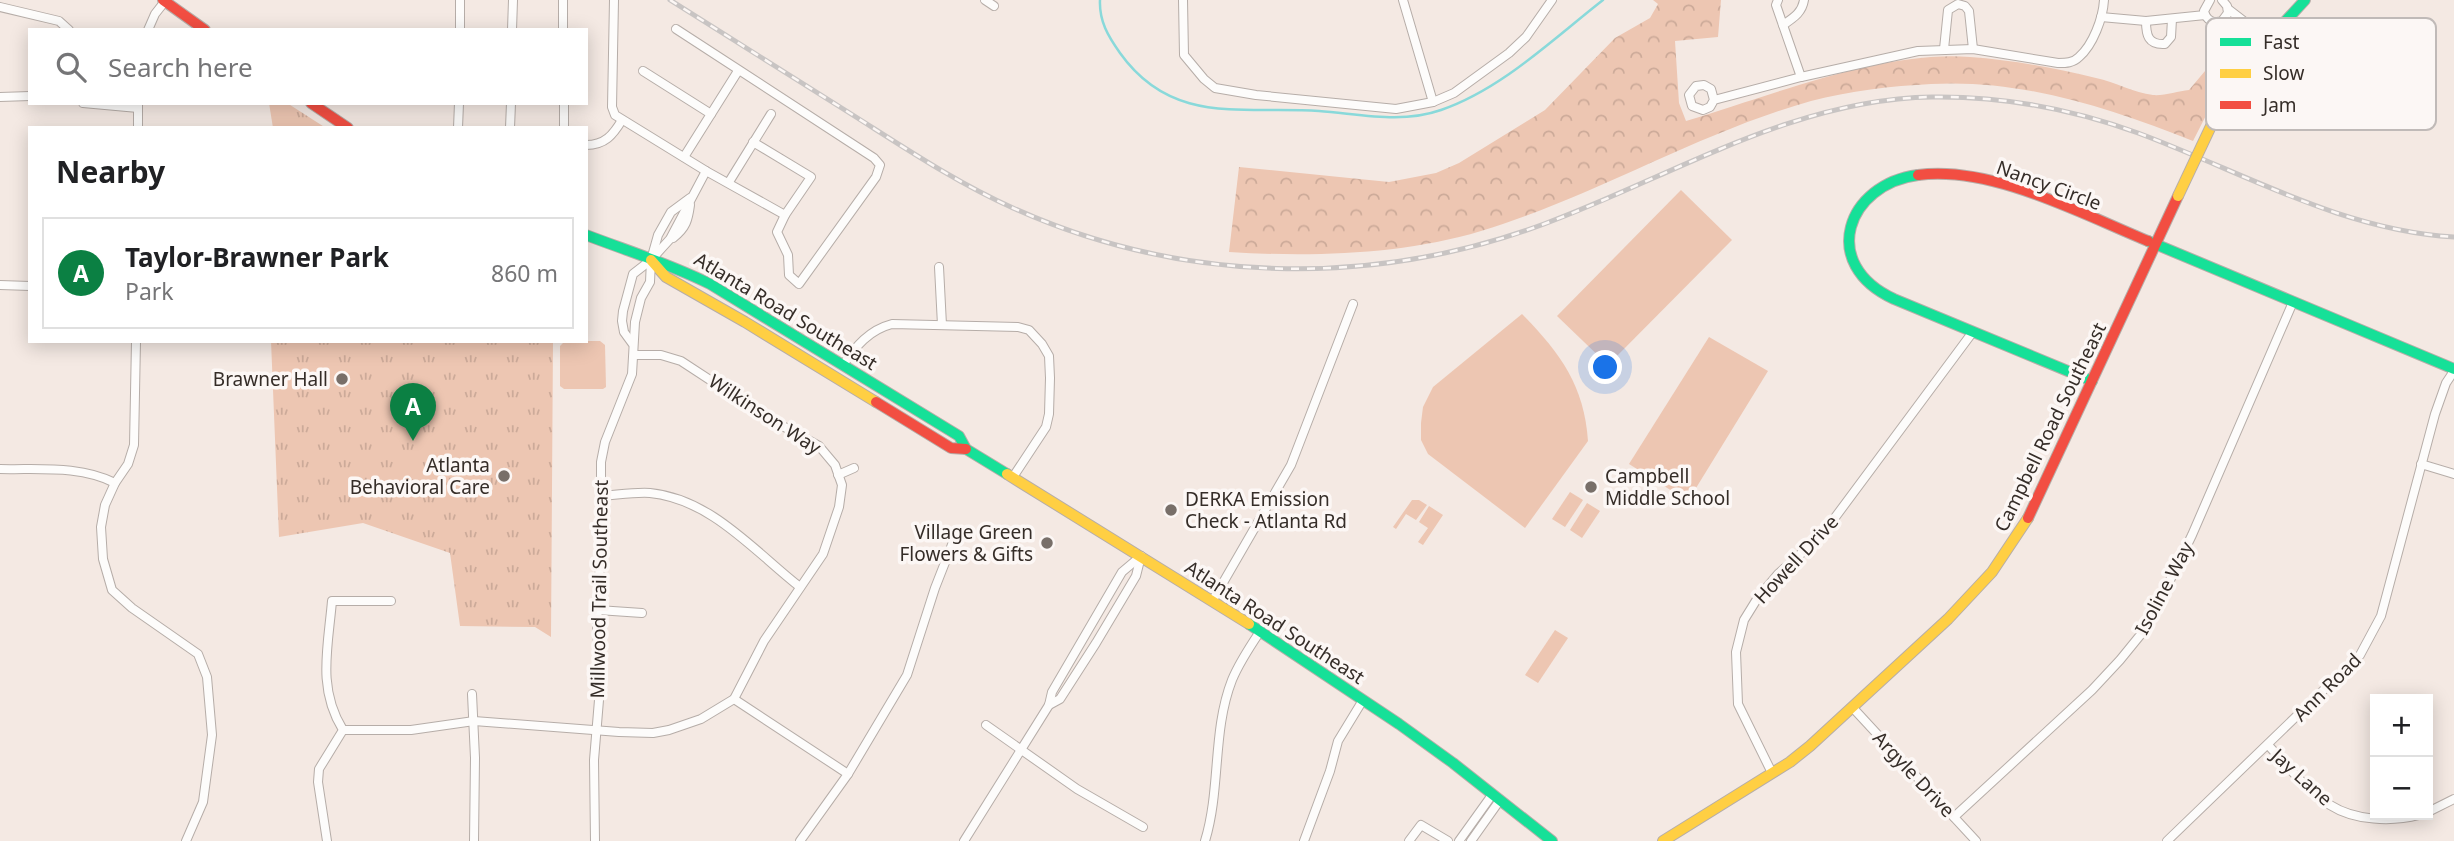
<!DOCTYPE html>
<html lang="en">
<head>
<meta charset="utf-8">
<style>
	:root { --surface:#fff; --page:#f2f2f2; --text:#202124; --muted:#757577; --line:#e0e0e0; --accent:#0b8043 }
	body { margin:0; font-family:"Noto Sans",sans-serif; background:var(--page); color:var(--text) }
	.controls { position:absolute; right:21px; bottom:21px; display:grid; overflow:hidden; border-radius:0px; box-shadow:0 4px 18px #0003 }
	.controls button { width:63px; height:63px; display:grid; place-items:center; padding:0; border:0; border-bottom:2px solid var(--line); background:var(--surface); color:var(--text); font:35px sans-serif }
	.you { position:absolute; left:1606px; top:368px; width:24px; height:24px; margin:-18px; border:5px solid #fff; border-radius:50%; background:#1a73e8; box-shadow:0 0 0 10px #1a73e833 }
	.badge { display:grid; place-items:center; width:46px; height:46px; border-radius:50%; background:var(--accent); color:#fff; font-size:23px; font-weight:700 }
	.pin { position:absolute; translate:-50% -58px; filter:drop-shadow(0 2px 4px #0008) }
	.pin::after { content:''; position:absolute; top:37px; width:24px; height:21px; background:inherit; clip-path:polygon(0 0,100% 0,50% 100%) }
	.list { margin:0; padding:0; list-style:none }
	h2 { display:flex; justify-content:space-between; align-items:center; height:91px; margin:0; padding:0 28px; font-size:30px }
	h2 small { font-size:23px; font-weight:400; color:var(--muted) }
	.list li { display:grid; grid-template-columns:46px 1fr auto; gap:21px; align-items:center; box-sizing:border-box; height:112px; margin:0 14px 14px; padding:0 14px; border:2px solid var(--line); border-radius:0px }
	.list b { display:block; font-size:26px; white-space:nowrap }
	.list p { margin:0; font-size:23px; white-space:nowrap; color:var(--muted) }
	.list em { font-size:23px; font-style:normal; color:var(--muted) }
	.icon { flex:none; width:38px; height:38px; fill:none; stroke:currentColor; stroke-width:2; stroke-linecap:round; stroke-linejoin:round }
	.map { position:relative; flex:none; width:2454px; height:841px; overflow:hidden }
	.search { position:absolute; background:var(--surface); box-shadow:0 4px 18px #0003; left:28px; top:28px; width:560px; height:77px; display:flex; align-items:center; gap:18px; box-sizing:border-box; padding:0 24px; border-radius:0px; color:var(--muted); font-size:26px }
	.panel { position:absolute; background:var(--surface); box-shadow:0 4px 18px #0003; left:28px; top:126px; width:560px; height:217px; border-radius:0px }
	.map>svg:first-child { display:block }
</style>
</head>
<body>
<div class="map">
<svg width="2454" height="841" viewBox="0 0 2454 841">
	<defs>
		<pattern id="forest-crowns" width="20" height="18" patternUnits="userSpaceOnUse" patternTransform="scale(1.75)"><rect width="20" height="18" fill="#edc6b2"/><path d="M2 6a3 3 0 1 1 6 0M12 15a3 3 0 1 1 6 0" fill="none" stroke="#ca9"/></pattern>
		<pattern id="park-tufts" width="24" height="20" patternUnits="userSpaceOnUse" patternTransform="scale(1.75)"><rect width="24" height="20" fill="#edc6b2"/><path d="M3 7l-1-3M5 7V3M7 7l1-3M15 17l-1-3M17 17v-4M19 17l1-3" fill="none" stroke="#ca9"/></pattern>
	</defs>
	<rect width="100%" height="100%" fill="#f4e9e3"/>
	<g fill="#edc6b2">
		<polygon points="1681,190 1732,240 1608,365 1557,316"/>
		<path d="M1522,314C1560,353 1584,385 1588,441L1525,528L1428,454L1421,440V423L1423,407L1433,387Z"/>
		<polygon points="1709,337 1768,371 1688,501 1629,464"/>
		<polygon points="565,341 600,341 605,345 606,387 603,389 564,389 560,386 560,346"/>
		<polygon points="1570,492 1583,500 1565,527 1552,519"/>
		<polygon points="1412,500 1419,500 1427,505 1416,520 1406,514 1396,529 1393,527"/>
		<polygon points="1587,503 1600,511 1582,538 1570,530"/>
		<polygon points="1429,506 1443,515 1423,545 1418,542 1428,528 1419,522"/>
		<polygon points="1555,630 1568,638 1538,683 1525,675"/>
	</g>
	<path fill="url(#forest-crowns)" d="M1653,0H1721L1718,37L1675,41L1679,103L1686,121C1770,96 1883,50 1970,57C2012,60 2056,68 2096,78C2115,82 2134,93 2153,95C2164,96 2178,91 2189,90L2232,39L2241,47L2242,55L2221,86L2193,141C2109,108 2023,79 1931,84C1892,86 1849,91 1811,101C1697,133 1594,197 1481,231C1402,255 1310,257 1229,252L1239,167L1389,182L1436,173L1459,163L1545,110L1615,38L1650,18L1658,4Z"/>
	<g fill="url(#park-tufts)">
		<polygon points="269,103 287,103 326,128 273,128"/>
		<polygon points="271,341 553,341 551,637 535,627 460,626 450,553 363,523 279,537"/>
	</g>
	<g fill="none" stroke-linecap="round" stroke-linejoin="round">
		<path stroke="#89d9da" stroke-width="2.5" d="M1100,0C1099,21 1108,36 1120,53C1172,126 1243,106 1319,111C1360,114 1401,124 1441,110C1502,89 1553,39 1603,0"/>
		<g stroke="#b6ada8" stroke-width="10">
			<g id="street">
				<polyline points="563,0 563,30"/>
				<polyline points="614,0 612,107 615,115 706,171 785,215"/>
				<polyline points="985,0 994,6"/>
				<polyline points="1183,0 1184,55 1204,79 1215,88 1256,95 1396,109 1433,102 1454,93 1509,53 1526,37 1552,0"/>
				<polyline points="1403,0 1433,102"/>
				<polyline points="1778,0 1776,5 1801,77"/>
				<path d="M2210,0L2204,11C2206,20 2213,24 2222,21L2228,13L2227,6L2222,0"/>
				<polyline points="0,7 59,21 69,30"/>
				<polyline points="2228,9 2267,39"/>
				<polyline points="2101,17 2146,21 2205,15"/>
				<path d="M2146,21C2146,35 2148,45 2165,44L2171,37L2172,19"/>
				<polyline points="2218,22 2256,53"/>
				<path d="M1783,25C1793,18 1802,13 1804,0"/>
				<polyline points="676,29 874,158 880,165 876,177 799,284 789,275 788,255 777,232 785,215 811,177 753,142"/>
				<polyline points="148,30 155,14 166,0"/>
				<polyline points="460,30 460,0"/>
				<polyline points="512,30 513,0"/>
				<polyline points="1944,49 1948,10 1958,4 1965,6 1969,11 1973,49"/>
				<polyline points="643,71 711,114"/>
				<polyline points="0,97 30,96"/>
				<path d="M1714,100L1711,89L1704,85L1696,86L1689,95L1692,106L1703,110L1710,107L1714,100L1801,77L1918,51L1973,49L2058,63C2066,63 2073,63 2079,57C2093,45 2103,18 2104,0"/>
				<polyline points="83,103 138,108"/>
				<polyline points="564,103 564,128"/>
				<polyline points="138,128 138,103"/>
				<polyline points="458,128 459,103"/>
				<polyline points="510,128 511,103"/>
				<path d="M586,145C605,145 613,135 622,120"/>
				<polyline points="684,157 738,71"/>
				<polyline points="729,182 771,114"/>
				<path d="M673,238C686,228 688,220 690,205"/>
				<polyline points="939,267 942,325"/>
				<polyline points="0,285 30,286"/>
				<polyline points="136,341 134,445 128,464 115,483 105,505 101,527 103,559 112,590 132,608 198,654 207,677 212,735 203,802 186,841"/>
				<polyline points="632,343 624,332 622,321 623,311 633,274 651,260 670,239 706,171"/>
				<path d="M843,365C856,346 869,330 892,324L1018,327L1029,330L1042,344L1049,356L1050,378L1049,414L1046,427L1013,477"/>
				<polyline points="2421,464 2454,474"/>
				<path d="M0,469C38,470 80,465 115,483"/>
				<polyline points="838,475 854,468"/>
				<path d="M601,496C617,495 634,492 650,493C711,499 754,551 800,587"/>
				<polyline points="1213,600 1291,465 1353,304"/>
				<polyline points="598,610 642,613"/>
				<polyline points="472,694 475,758 474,841"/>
				<polyline points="734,699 848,774"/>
				<polyline points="1049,705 1060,699 1096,643 1136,576 1141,556"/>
				<polyline points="1853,708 1976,841"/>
				<polyline points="986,725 1077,789 1143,827"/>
				<polyline points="343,730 411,730 474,721 619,732 653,733 669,730 701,719 734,699 764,641 823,554 839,507 842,485 835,465 819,446 768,418 681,361 661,355 634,355"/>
				<path d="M2268,745C2287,765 2306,790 2330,805C2355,821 2392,822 2419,815"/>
				<polyline points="1772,773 1738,704 1736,652 1744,620 1757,599 1778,574 1822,535 1972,333"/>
				<polyline points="2428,812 2454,799"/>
				<polyline points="1954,817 2092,690 2120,660 2142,633 2154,613 2192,535 2293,302"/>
				<path d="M327,841L318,782L319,769L343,730C317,688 328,648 332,601H391"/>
				<polyline points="595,841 594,760 600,688 597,625 601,539 601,462 605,442 632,374 635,322 641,298 650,282 651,260 658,235 671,212 690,198"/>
				<polyline points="800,841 848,774 907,675 935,588 955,537"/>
				<polyline points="964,841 1049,705 1052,692 1122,572 1141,556"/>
				<path d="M1205,841C1221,789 1212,731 1232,680C1239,663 1249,648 1259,633"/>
				<polyline points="1304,841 1330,771 1338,741 1363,700"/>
				<polyline points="1409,841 1421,825 1448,841"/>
				<polyline points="1459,841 1492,795"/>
				<polyline points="1471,841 1500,800"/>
				<polyline points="2167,841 2360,655 2381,616 2435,414 2446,383 2454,371"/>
			</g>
		</g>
		<g stroke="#b6ada8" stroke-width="12">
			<g id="fast">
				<polyline points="2220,107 2256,53 2305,0"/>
				<path d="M1918,175C1847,184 1818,264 1894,299L2092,381"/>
				<path d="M586,235C628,251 670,264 710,284L959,436L966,449L1007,474"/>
				<polyline points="2148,241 2454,369"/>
				<polyline points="1249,624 1399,724 1453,763 1552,841"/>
			</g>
		</g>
		<g stroke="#b6ada8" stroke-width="12">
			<g id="slow">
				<polyline points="651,260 666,277 745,322 876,402"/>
				<polyline points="1007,474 1249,624"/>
				<polyline points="1663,841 1790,762 1810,746 1948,619 1992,572 2028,518"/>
			</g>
		</g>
		<g stroke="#b6ada8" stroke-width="12">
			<g id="jam">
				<polyline points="163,0 205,30"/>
				<polyline points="311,103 348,128"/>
				<path d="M1918,175C1991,165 2082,214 2148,241"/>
				<polyline points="876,402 951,448 966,449"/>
				<polyline points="2028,518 2178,196"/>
			</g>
		</g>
		<use href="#street" stroke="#fdfcfb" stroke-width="8"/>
		<use href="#fast" stroke="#16e098" stroke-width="10"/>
		<use href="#slow" stroke="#ffcf43" stroke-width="10"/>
		<use href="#jam" stroke="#f24e42" stroke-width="10"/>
		<g stroke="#c8c4c3" stroke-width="5">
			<path id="rail" d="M670,0C729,37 789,75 848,112C902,146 955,182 1013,208C1181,284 1372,288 1544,224C1671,177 1793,99 1932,97C2003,96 2072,109 2138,133C2243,172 2340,230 2454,237"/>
		</g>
		<use href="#rail" stroke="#fcf7f5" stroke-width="2.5" stroke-dasharray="8" stroke-linecap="butt"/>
		<g stroke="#b6ada8" stroke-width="12" stroke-linecap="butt">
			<polyline id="slow-bridge" points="2178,196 2220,107"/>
		</g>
		<use href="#slow-bridge" stroke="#ffcf43" stroke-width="10"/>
	</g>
	<g fill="#786f69" stroke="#fcf7f5" stroke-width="2.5">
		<circle cx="342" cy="379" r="7"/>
		<circle cx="504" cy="476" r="7"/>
		<circle cx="1591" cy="487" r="7"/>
		<circle cx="1171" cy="510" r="7"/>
		<circle cx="1047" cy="543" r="7"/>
	</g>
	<g text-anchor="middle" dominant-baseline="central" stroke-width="7" stroke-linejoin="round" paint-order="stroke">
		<g font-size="19" fill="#352d28" stroke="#fcf7f5">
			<text transform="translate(2049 185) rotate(20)">Nancy Circle</text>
			<text transform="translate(786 311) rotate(31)">Atlanta Road Southeast</text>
			<text transform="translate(765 414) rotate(33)">Wilkinson Way</text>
			<text transform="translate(2050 427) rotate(-64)">Campbell Road Southeast</text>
			<text transform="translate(1796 559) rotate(-47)">Howell Drive</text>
			<text transform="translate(2164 588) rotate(-62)">Isoline Way</text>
			<text transform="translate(599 589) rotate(-89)">Millwood Trail Southeast</text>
			<text transform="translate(1275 622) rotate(33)">Atlanta Road Southeast</text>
			<text transform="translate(2327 687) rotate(-45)">Ann Road</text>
			<text transform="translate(1914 774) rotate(47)">Argyle Drive</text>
			<text transform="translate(2302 777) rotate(42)">Jay Lane</text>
		</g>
		<g font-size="19" fill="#352d28" stroke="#fcf7f5" text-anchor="end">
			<text x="328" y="379">Brawner Hall</text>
			<text x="490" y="465">Atlanta<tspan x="490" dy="22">Behavioral Care</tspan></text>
			<text x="1605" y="476" text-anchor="start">Campbell<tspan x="1605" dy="22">Middle School</tspan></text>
			<text x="1185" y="499" text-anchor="start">DERKA Emission<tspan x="1185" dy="22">Check - Atlanta Rd</tspan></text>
			<text x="1033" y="532">Village Green<tspan x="1033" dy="22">Flowers &amp; Gifts</tspan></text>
		</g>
	</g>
	<rect x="2206" y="18" width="230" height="112" rx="10" fill="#fcf7f5" stroke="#c0bab8" stroke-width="2"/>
	<rect x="2220" y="38" width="31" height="8" fill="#16e098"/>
	<rect x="2220" y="69" width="31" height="9" fill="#ffcf43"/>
	<rect x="2220" y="101" width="31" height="8" fill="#f24e42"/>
	<g font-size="19" fill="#352d28">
		<text x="2263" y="49">Fast</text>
		<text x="2263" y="80">Slow</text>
		<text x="2263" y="112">Jam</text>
	</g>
</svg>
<div class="controls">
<button>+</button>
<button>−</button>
</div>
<div class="you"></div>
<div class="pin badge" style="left:413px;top:441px">A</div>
<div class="search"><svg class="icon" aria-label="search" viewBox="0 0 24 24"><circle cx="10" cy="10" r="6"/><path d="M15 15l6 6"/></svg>Search here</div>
<section class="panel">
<h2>Nearby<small></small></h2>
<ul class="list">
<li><span class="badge">A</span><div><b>Taylor-Brawner Park</b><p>Park</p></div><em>860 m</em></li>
</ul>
</section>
</div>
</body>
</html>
